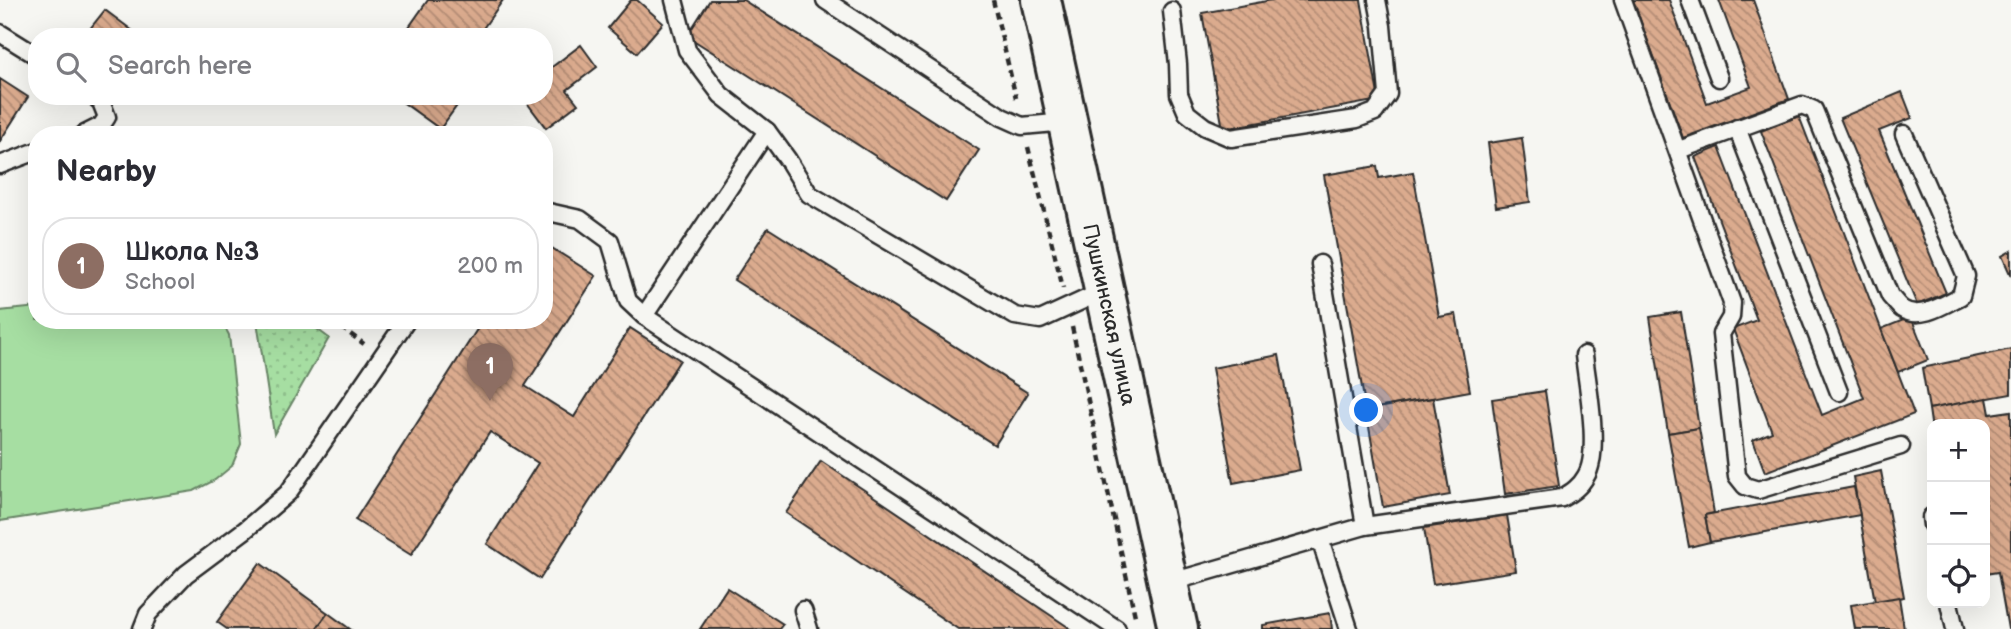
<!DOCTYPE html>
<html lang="en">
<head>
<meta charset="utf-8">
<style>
	:root { --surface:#fff; --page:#f7f7f7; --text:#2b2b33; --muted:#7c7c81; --line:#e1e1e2; --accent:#7c3aed }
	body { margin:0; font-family:"Balsamiq Sans",sans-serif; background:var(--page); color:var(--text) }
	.controls { position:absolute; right:21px; bottom:21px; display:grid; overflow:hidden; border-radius:14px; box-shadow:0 7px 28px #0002 }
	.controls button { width:63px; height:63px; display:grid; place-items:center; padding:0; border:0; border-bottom:2px solid var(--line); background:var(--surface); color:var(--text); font:35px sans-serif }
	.you { position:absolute; left:1367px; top:411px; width:24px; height:24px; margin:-18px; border:5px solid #fff; border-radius:50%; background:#1a73e8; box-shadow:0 0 0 10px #1a73e833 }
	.badge { display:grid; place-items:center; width:46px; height:46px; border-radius:50%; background:var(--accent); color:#fff; font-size:23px; font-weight:700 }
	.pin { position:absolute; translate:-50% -58px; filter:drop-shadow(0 2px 4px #0008) }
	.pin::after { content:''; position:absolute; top:37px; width:24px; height:21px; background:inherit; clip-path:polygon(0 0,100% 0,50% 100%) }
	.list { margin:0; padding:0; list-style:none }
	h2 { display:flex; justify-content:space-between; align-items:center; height:91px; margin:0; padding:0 28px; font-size:30px }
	h2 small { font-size:23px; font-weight:400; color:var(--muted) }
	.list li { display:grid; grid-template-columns:46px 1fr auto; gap:21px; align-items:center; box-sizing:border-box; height:98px; margin:0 14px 14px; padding:0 14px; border:2px solid var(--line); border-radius:28px }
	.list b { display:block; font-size:26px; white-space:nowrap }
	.list p { margin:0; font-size:23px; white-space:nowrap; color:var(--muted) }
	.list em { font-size:23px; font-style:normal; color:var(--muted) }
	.icon { flex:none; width:38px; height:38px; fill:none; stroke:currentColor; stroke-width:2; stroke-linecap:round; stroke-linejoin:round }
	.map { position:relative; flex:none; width:2011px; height:629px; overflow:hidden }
	.search { position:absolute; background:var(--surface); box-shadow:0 7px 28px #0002; left:28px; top:28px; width:525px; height:77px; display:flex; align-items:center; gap:18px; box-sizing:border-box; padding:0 24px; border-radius:28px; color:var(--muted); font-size:26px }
	.panel { position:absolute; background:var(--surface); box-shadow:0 7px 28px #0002; left:28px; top:126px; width:525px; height:203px; border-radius:28px }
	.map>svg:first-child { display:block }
</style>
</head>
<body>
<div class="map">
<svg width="2011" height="629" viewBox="0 0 2011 629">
	<defs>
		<pattern id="green-dots" width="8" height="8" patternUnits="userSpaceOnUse" patternTransform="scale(1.75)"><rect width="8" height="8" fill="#a6dea2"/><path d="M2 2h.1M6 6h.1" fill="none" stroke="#8fbf8c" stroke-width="1.8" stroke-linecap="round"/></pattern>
		<pattern id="building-back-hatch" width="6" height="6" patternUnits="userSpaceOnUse" patternTransform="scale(1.75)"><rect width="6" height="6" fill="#dbab8e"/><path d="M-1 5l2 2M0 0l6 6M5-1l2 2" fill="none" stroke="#b28b74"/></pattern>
	</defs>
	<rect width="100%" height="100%" fill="#f6f6f2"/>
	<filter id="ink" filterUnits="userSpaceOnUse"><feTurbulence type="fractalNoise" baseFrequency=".0143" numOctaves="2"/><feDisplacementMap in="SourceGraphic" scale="14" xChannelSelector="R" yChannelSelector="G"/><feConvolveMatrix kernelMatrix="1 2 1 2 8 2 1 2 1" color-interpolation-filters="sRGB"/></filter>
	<g filter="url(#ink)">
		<polygon fill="url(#green-dots)" stroke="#688466" stroke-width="2" points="305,320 329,338 274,434 257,321"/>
		<polygon fill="#a6dea2" stroke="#688466" stroke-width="2" points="37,307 37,320 221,320 229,335 241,444 232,466 215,480 194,491 0,521 0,311"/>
		<g fill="url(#building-back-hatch)" stroke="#2b2b2b" stroke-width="2">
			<polygon points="428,0 503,0 477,37 402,37"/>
			<polygon points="631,0 637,0 663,23 637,53 608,28"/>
			<polygon points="710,0 743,0 979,150 946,201 687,36"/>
			<polygon points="1272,0 1361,0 1379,100 1223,129 1202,13"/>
			<polygon points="1633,0 1669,0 1707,103 1751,87 1719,0 1753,0 1789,99 1683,138"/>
			<polygon points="105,10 141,37 88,37 85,35"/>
			<polygon points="581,45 597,67 567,90 578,104 546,128 522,96 544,96 544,73"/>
			<polygon points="0,79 28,97 0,141"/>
			<polygon points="1902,92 1912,118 1879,131 1946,293 1917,305 1840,118"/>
			<polygon points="394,96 464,96 440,129"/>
			<polygon points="1799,116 1914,414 1765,472 1753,440 1772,432 1733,329 1757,320 1695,157 1719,147 1822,415 1864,398 1761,131"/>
			<polygon points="1522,138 1530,202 1496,207 1488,143"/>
			<polygon points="1377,166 1379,178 1413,172 1439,317 1456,314 1470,391 1366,410 1324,175"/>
			<polygon points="768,228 1028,393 995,445 734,280"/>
			<polygon points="544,243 596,276 525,386 574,417 630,328 680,360 540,579 487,544 538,463 490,432 411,555 355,520 483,320 544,320"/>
			<polygon points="2011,251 2011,276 2002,256"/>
			<polygon points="1681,312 1699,428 1668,433 1650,317"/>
			<polygon points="1911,317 1928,360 1898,372 1881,329"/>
			<polygon points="2011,349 2011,394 1929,409 1922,368"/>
			<polygon points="1279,355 1300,470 1233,483 1212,368"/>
			<polygon points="1545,391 1559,486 1505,494 1492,399"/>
			<polygon points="1433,398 1450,495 1383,507 1366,410"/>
			<polygon points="1987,398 1990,414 2011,411 2011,629 2008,629 1998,572 1985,574 1985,424 1932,424 1932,430 1929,409"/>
			<polygon points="1699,428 1714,513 1705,515 1710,542 1689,547 1668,433"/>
			<polygon points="821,461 1071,629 958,629 786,513"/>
			<polygon points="1881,471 1904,597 1875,602 1853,477"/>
			<polygon points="1854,487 1860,515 1710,542 1705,515"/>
			<polygon points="1507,515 1516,571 1433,584 1424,528"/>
			<polygon points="260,563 328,613 316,629 227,629 217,622"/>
			<polygon points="727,588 783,624 779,629 700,629"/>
			<polygon points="1899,597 1904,629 1855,629 1851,605"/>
			<polygon points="328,613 350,629 316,629"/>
			<polygon points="1330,613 1332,629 1263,629 1263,625"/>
		</g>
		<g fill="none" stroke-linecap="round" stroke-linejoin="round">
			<g stroke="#2b2b2b" stroke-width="21">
				<g id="lane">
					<polyline points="674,0 687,50 721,95 767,131 788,160 809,194 1015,316 1040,320 1103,291"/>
					<polyline points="825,0 1002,117 1022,126 1066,122"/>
					<polyline points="1623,0 1732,303 1731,317 1721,334 1737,476 1745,486 1758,490 1901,446"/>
					<polyline points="1690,0 1719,78"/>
					<polyline points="1172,11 1178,64 1179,94 1187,113 1205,127 1231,138 1357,119 1375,112 1388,94 1382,26 1377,0"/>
					<polyline points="0,33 37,56"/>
					<polyline points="1737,128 1839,392"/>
					<polyline points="83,135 101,126 107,117 101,102 94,96"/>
					<path d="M1679,150L1802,105L1814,110L1890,296C1894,300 1898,306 1902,309C1920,321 1945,304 1961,296L1966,276L1904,134"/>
					<polyline points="0,165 37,151"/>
					<polyline points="544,211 580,219 610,241 628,301 644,316 1117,629"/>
					<polyline points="1320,264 1365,526"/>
					<polyline points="644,316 767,131"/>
					<polyline points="1931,517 1932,525"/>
					<polyline points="1320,539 1349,629"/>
					<path d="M1168,583L1365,526L1562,498C1572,492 1580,487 1586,476C1601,452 1587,384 1584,355"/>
					<polyline points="1949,603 1955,629"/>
					<polyline points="803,610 809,629"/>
					<polyline points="142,629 148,614 186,574 245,530 288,493 407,320"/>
				</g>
			</g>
			<g stroke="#2b2b2b" stroke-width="44">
				<g id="secondary">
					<path id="s1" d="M1041,0L1178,629"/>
				</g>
			</g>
			<g stroke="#2b2b2b" stroke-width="4.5" stroke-dasharray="7 5" stroke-linecap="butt">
				<polyline points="993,0 1016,98"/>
				<polyline points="1028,147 1063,288"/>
				<polyline points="331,320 364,344"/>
				<polyline points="1072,327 1135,616"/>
			</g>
			<use href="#lane" stroke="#f6f6f2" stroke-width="16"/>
			<use href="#secondary" stroke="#f6f6f2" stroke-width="38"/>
		</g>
	</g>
	<g text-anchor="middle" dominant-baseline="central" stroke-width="7" stroke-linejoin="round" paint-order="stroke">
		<g font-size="21" fill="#2b2b2b" stroke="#f6f6f2">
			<text stroke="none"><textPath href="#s1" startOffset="322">Пушкинская улица</textPath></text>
		</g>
	</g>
</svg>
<div class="controls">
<button>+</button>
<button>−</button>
<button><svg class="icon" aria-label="locate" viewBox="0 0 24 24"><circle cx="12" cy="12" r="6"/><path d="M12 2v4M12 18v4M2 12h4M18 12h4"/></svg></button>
</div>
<div class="you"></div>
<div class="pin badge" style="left:490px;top:401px;background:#8d6e63">1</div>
<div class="search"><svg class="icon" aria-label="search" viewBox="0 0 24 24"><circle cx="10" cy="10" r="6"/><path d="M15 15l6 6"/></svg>Search here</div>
<section class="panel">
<h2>Nearby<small></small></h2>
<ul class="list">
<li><span class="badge" style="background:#8d6e63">1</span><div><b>Школа №3</b><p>School</p></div><em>200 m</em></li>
</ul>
</section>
</div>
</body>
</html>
